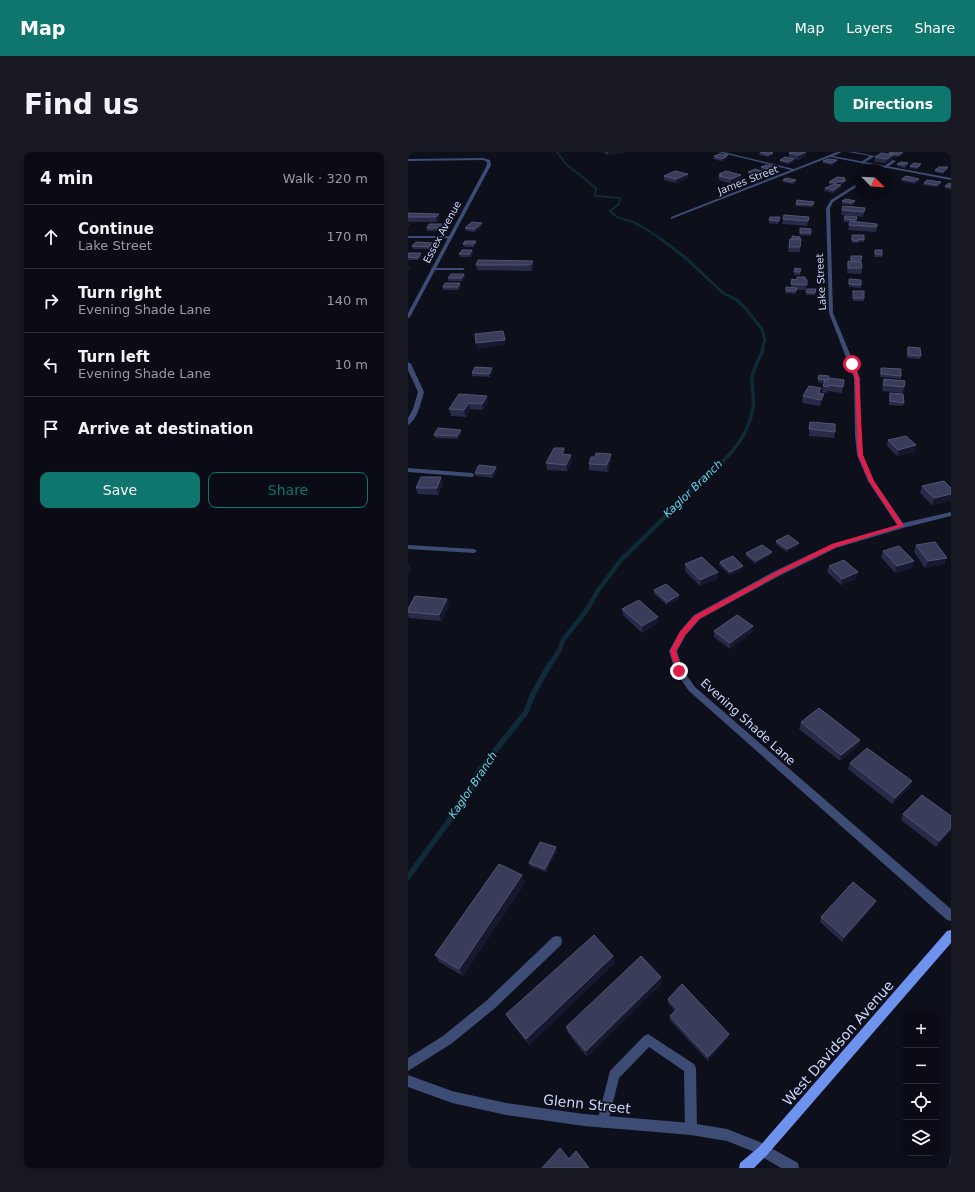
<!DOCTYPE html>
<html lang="en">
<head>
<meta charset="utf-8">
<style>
	:root { --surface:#0a0b14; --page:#181922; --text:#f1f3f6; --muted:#999ba0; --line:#2a2b34; --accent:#0f766e }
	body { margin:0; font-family:"DejaVu Sans",sans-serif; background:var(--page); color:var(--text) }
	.controls { position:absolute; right:12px; bottom:12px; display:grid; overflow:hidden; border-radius:8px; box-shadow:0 2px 6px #0003 }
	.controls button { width:36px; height:36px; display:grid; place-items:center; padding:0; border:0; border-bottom:1px solid var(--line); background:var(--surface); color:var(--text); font:20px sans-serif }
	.compass { position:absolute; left:447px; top:12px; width:36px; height:36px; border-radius:50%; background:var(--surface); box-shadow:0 2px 6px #0003; rotate:114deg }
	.stop { position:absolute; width:12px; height:12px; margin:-9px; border:3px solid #e11d48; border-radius:50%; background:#fff }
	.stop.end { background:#e11d48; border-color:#fff; box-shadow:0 1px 4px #0008 }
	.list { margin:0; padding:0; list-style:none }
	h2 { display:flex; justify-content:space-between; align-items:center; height:52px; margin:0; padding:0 16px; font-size:17px }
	h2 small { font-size:13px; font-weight:400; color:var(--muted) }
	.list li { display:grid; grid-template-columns:26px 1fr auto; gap:12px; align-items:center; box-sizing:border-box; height:64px; padding:0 16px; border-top:1px solid var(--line) }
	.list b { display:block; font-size:15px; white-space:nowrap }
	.list p { margin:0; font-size:13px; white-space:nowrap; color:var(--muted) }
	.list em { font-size:13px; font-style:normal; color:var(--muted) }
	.actions { display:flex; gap:8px; padding:12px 16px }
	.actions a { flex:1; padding:9px 0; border:1px solid var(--accent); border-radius:8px; text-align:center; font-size:14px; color:var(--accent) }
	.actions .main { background:var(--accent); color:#fff }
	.icon { flex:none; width:22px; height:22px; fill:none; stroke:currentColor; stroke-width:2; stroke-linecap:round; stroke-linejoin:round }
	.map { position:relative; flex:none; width:543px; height:1016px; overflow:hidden; border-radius:8px }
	header { display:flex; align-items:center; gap:24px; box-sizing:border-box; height:56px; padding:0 20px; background:var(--accent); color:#fff }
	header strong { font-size:19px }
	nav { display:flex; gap:22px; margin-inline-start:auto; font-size:14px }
	.intro { display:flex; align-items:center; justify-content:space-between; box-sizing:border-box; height:96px; padding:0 24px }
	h1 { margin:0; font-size:28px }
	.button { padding:10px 18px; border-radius:8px; background:var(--accent); color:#fff; font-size:14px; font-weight:700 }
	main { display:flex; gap:24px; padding:0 24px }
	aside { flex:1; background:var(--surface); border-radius:8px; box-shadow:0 2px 6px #0003 }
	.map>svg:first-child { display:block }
</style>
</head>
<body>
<header>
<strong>Map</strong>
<nav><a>Map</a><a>Layers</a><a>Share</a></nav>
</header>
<div class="intro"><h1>Find us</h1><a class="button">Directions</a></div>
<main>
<aside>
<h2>4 min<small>Walk · 320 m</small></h2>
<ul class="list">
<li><svg class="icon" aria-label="ahead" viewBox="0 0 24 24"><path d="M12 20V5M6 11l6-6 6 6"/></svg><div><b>Continue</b><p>Lake Street</p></div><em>170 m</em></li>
<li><svg class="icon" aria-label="right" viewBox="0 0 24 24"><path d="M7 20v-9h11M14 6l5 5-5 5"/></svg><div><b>Turn right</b><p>Evening Shade Lane</p></div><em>140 m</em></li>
<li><svg class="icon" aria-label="left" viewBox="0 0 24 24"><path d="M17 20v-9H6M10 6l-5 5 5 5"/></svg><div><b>Turn left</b><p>Evening Shade Lane</p></div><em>10 m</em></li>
<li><svg class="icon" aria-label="arrive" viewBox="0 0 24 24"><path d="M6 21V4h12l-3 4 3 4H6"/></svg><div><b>Arrive at destination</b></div></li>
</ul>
<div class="actions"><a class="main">Save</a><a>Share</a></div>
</aside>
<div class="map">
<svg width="543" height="1016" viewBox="0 0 543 1016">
	<rect width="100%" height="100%" fill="#0d0f1b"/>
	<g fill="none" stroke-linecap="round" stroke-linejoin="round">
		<path stroke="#0f2b38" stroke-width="2" d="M149,0L158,12L188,36L187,44L212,46L211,52L202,59C212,69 216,66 227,71C237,76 245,81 254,88"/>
		<polyline stroke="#0f2b38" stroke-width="3" points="253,87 279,107 315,141 329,148 338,157 354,177 357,188 354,198"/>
		<path stroke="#0f2b38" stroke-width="3.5" d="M284,337C310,315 339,293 345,256C347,246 343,234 344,225C346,214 352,207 355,197"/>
		<polyline stroke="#0f2b38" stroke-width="4.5" points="142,513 152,497 155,488 178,459 191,437 213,408 257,365 263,356 267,354 285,336"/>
		<polyline stroke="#0f2b38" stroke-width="5.5" points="0,725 62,640 71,619 118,560 125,542 142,512"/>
		<g fill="#3d4c75" fill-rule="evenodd">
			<polygon points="440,0 447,0 467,4 454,12 453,10 462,4"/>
			<polygon points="485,8 488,9 478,16 476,16 476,14"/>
			<polygon points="23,116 55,116 57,117 55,118 23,118"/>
			<polygon points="0,316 64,321 67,323 64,325 0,320"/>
			<polygon points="149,784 153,785 154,789 153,793 86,857 43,892 0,919 0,906 35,884 78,849 145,785"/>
			<polygon points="240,882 286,912 288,916 289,977 287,981 283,983 279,981 277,977 276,919 241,895 211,926 199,974 195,976 191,974 189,970 202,919 236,884"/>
		</g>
		<g fill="#3d4c75" fill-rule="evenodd">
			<polygon points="310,0 316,0 386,17 429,0 434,0 425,4 543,26 543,28 422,5 263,67 263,65 383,18"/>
			<polygon points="75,6 82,8 83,13 2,165 0,166 0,161 40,86 0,86 0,84 41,84 79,13 79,10 75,8 0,9 0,7"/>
			<polygon points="453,29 453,32 425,50 422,56 425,161 452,226 453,283 455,303 466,329 495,371 543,360 543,364 495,376 428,396 373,423 292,467 278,483 269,499 275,518 287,535 543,757 543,769 539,768 281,539 267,519 261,499 272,479 286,463 367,419 424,392 489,373 460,329 449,303 447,283 446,226 421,161 418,56 423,48"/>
			<path d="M0,210L3,212L16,240C13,250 10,267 0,273V266L5,257L10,240L0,218Z"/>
			<polygon points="0,393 66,397 69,399 66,401 0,397"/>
			<polygon points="0,923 44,939 98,951 176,962 283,971 319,977 352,990 390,1011 391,1016 373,1016 344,999 319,989 283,983 176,974 98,963 44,951 0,935"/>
		</g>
		<polygon fill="#6e93ef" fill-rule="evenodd" points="543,778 543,791 359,1003 346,1016 331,1016 332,1011 351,995 539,779"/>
	</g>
	<g fill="#272b47">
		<polygon points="196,0 219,0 200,3 196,1"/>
		<polygon points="352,0 365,3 360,5 351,3"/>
		<polygon points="495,0 495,2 490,5 484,4 484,7 478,11 466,10 467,5 480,2 481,1"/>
		<polygon points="381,1 398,4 390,8 381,5"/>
		<polygon points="306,4 320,5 318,6 318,7 313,9 305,7"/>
		<polygon points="372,8 386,10 381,12 372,10"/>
		<polygon points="415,9 428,11 424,13 415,11"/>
		<polygon points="489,12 500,13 497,16 489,14"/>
		<polygon points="502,14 513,14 509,17 502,16"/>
		<polygon points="353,15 367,15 367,17 361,19 353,18"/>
		<polygon points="527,18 540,18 535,22 527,20"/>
		<polygon points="340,20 354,22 347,24 340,22"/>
		<polygon points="280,22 280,26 268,31 256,28 256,24"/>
		<polygon points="311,22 333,28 323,32 311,28"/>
		<polygon points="437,26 437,30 435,32 430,31 429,32 433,36 426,41 416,39 417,36 424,33 421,32 421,30"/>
		<polygon points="494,27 511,27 511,29 507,32 493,29"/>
		<polygon points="375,28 388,28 388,31 385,32 374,30"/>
		<polygon points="533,30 532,33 529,35 515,33 516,31"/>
		<polygon points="543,32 543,38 537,36 537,34"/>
		<polygon points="455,42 469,42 465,45 455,43"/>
		<polygon points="434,49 447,51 444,53 434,52"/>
		<polygon points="406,50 404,55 387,54 388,52"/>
		<polygon points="457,56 455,65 433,63 434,58"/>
		<polygon points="0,61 31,62 32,67 29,70 0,70 1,73 0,74"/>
		<polygon points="437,64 449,65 448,70 469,72 468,80 440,78 442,70 435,70"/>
		<polygon points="401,65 399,74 374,72 375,67"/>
		<polygon points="361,68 371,68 370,72 361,71"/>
		<polygon points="74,74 67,80 58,79 57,76"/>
		<polygon points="35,75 33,79 19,79 19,76"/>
		<polygon points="403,77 403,84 391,83 392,81"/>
		<polygon points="444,83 456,88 455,90 450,90 450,91 444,91"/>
		<polygon points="382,87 393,87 392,100 380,100"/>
		<polygon points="68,89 68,91 66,95 56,95 55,92"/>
		<polygon points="25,91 25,93 22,97 5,97 4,94"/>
		<polygon points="64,98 65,100 63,105 52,105 51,102"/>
		<polygon points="467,98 474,103 474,105 466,105"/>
		<polygon points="0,101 13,101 14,104 10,108 0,108"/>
		<polygon points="443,104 454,104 454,116 453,122 439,121 440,109 442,109"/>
		<polygon points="70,108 125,114 124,119 69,118 68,113"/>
		<polygon points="387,116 393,117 392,123 386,123"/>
		<polygon points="56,122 57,125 54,129 41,129 40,126"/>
		<polygon points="384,127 399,128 398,138 388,138 388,142 377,141 378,139 383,136"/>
		<polygon points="441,127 453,133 453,136 441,135"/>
		<polygon points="53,134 51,138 35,138 35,135"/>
		<polygon points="408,137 407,143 398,143 398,140"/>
		<polygon points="445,139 456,146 456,149 445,149"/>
		<polygon points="500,195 513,204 512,207 499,206 499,198"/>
		<polygon points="84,216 85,219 82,225 64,224 64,221"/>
		<polygon points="473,216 493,224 493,227 472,225"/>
		<polygon points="411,223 420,228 436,228 434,241 420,239 419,241 414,240 416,231 410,230"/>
		<polygon points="476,227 496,235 495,241 474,239"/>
		<polygon points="413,236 412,241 415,248 412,254 394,251 395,244"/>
		<polygon points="482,241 496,251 495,254 481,253 481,244"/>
		<polygon points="51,242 80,250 75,258 62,257 58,265 43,264 41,257"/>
		<polygon points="402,270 427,280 426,286 401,284"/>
		<polygon points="53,278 53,281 50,287 27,286 26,283"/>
		<polygon points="480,288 508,293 507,300 489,304 479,294"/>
		<polygon points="156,296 157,302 163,303 164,309 159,319 139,318 138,311"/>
		<polygon points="203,302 203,308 200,320 181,318 181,312"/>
		<polygon points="88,315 89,318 85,326 68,324 67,321"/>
		<polygon points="35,332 30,343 10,342 8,336"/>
		<polygon points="514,334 543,336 543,348 524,353 512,341"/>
		<polygon points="368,389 390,394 379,400 368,392"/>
		<polygon points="508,393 537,412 517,416 506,400"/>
		<polygon points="475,399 506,409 504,416 487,421 473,405"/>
		<polygon points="338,401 363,403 347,412 338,404"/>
		<polygon points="312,410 335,414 335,417 322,423 311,413"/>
		<polygon points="277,412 310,420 309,427 292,434 277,419"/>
		<polygon points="421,414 450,420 448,427 433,433 419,420"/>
		<polygon points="246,438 271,447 259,453 246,442"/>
		<polygon points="39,447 41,454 33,469 1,466 0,463 0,457"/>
		<polygon points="214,457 250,471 234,481 215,463"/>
		<polygon points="345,474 344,480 322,497 306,485 306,479"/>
		<polygon points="393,570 450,594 432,609 391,577"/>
		<polygon points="442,611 502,635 484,652 440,617"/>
		<polygon points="495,662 543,664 543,679 528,695 493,668"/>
		<polygon points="149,698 138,720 122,714 121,711"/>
		<polygon points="117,731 55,824 31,810 27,803"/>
		<polygon points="468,749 465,754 434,790 412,770 413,765"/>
		<polygon points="207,811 121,893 101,868 98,862"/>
		<polygon points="253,832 179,905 160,881 158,875"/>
		<polygon points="260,847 321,882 320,886 300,909 262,868 262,864 267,859 260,851"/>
		<polygon points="543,1004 543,1016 540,1016 542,1005"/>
	</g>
	<g fill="#15182e">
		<polygon points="200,0 219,0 200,3"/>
		<polygon points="398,0 398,4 390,8 391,3"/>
		<polygon points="495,0 495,2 490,5 491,3"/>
		<polygon points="365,1 365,3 360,5 360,3"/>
		<polygon points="320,3 320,5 318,6 318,7 313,9 313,7 316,5"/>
		<polygon points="485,3 484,7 478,11 479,7"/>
		<polygon points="386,7 386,10 381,12 381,10"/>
		<polygon points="429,8 428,11 424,13 424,11"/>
		<polygon points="500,11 500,13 497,16 497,13"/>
		<polygon points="367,15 367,17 361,19 361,17"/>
		<polygon points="540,15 540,18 535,22 535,20"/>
		<polygon points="354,19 354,22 347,24 348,22"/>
		<polygon points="280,22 280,26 268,31 268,27"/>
		<polygon points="333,23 333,28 323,32 323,27"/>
		<polygon points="437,26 437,30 435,32 435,28"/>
		<polygon points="511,27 511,29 507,32 507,29"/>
		<polygon points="388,28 388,31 385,32 385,30"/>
		<polygon points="533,30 532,33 529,35 529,33"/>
		<polygon points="433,33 433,36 426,41 426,38"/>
		<polygon points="482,35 481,38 478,40 478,38"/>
		<polygon points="466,42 469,42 465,45 465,43"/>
		<polygon points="447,49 447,51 444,53 444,51"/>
		<polygon points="31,62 32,67 29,70 28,65"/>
		<polygon points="74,71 74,74 67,80 67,77"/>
		<polygon points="34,72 35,75 33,79 32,76"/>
		<polygon points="68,89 68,91 66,95 66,92"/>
		<polygon points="25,91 25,93 22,97 21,95"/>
		<polygon points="64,98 65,100 63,105 62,102"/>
		<polygon points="13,101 14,104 10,108 10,106"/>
		<polygon points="125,109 125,114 124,119 123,113"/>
		<polygon points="2,113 3,116 0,120 0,116"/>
		<polygon points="56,122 57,125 54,129 54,126"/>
		<polygon points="52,131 53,134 51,138 50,135"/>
		<polygon points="97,188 98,193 69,197 68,191"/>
		<polygon points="84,216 85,219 82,225 81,222"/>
		<polygon points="416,242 415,248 412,254 413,248"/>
		<polygon points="79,244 80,250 75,258 74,252"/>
		<polygon points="61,251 62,257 58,265 56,258"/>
		<polygon points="53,278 53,281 50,287 49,284"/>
		<polygon points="508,293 507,300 489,304 490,298"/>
		<polygon points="156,296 157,303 154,302"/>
		<polygon points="203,302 203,308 200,320 199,313"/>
		<polygon points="163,303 164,309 159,319 158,313"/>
		<polygon points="88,315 89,318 85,326 84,322"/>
		<polygon points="33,325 35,332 30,343 29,336"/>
		<polygon points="543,342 543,348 524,353 526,346"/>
		<polygon points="391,391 390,394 379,400 379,397"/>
		<polygon points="364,400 363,403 347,412 348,409"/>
		<polygon points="539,406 537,412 517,416 520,409"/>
		<polygon points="506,409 504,416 487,421 489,414"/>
		<polygon points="1,411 3,417 0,424 0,413"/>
		<polygon points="335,414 335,417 322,423 322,420"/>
		<polygon points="310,420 309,427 292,434 292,428"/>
		<polygon points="450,420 448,427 433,433 434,427"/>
		<polygon points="271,443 271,447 259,453 259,450"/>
		<polygon points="39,447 41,454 33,469 31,463"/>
		<polygon points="250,465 250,471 234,481 234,474"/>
		<polygon points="345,474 344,480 322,497 322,491"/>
		<polygon points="452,588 450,594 432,609 433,603"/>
		<polygon points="504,629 502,635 484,652 487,646"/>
		<polygon points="543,676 543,679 528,695 531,689"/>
		<polygon points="148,695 149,698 138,720 137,717"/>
		<polygon points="114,723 117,731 55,824 51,817"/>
		<polygon points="468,749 465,754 434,790 436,785"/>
		<polygon points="205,804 207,811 121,893 118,887"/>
		<polygon points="253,825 253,832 179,905 178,899"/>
		<polygon points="321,882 320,886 300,909 300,905"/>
	</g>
	<g fill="#393d5a" stroke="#505573">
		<polygon points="352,0 361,0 365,1 360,3"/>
		<polygon points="383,0 398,0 391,3 381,1"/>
		<polygon points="482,0 495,0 491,3 481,1"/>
		<polygon points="473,1 485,3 479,7 467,5"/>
		<polygon points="312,2 320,3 316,5 318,5 313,7 306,4"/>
		<polygon points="377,5 386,7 381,10 372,8"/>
		<polygon points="420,7 429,8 424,11 415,9"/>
		<polygon points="493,10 500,11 497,13 489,12"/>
		<polygon points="506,11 513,12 510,15 502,14"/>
		<polygon points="359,13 367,15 361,17 353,15"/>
		<polygon points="531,15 540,15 535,20 527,18"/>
		<polygon points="347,17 354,19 348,22 340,20"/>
		<polygon points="267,19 280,22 268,27 256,24"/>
		<polygon points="318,19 333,23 323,27 311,24 314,23 311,22"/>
		<polygon points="498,24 511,27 507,29 494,27"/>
		<polygon points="429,25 437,26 435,28 438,28 435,30 430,29 428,31 421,30"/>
		<polygon points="378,26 388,28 385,30 375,28"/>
		<polygon points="519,28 533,30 529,33 516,31"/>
		<polygon points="541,31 543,32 543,35 537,34"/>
		<polygon points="427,32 433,33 426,38 417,36"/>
		<polygon points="477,34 482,35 478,38 477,38"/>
		<polygon points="438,47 447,49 444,51 434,49"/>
		<polygon points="389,48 406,50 405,53 388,52"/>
		<polygon points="435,54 457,56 456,60 434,58"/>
		<polygon points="0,61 31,62 28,65 0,65"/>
		<polygon points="376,63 401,65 400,69 375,67"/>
		<polygon points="437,64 449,65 448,68 436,67"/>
		<polygon points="362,65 372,65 371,69 361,68"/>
		<polygon points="442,69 469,72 469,75 441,73"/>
		<polygon points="64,70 74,71 67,77 57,76"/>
		<polygon points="21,72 34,72 32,76 19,76"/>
		<polygon points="392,76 403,77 403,81 392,81"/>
		<polygon points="444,83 456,83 456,88 450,87 450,89 444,88"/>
		<polygon points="384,84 392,85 392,87 384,87"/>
		<polygon points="382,87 393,87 392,95 381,95"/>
		<polygon points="57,89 68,89 66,92 55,92"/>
		<polygon points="8,90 25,91 21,95 4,94"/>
		<polygon points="54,98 64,98 62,102 51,102"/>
		<polygon points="467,98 474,98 474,103 467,102"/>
		<polygon points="0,101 13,101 10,106 0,105"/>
		<polygon points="443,104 454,104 453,108 443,108"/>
		<polygon points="70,108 125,109 123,113 68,113"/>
		<polygon points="440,109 453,110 454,116 440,116"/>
		<polygon points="387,116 393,117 392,120 386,120"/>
		<polygon points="43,122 56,122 54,126 40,126"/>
		<polygon points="389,125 397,125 397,127 399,128 399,133 383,132 384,127 389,128"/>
		<polygon points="441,127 453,128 453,133 441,132"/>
		<polygon points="37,131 52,131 50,135 35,135"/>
		<polygon points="378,135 389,136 388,139 378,139"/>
		<polygon points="399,137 408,137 407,141 398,140"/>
		<rect x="445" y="139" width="11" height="7"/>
		<polygon points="95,179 97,188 68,191 67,182"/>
		<polygon points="500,195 512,196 513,204 500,203"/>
		<polygon points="67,215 84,216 81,222 64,221"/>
		<polygon points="473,216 493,217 493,224 473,222"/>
		<polygon points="411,223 421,224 420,228 410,227"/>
		<polygon points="422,226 436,228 435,235 421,233 420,235 415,234 417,228 421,228"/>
		<polygon points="476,227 497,229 496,235 475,233"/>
		<polygon points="401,234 413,236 410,241 416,242 413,248 395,244"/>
		<polygon points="482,241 495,242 496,251 482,249"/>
		<polygon points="51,242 79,244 74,252 61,251 56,258 41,257"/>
		<polygon points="402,270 427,272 427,280 401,277"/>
		<polygon points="30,276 53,278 49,284 26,283"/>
		<polygon points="498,284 508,293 490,298 480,288"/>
		<polygon points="146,296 156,296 154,302 163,303 158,313 138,311"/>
		<polygon points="188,301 203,302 199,313 181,312 183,305 187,305"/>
		<polygon points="71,313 88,315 84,322 67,321"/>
		<polygon points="13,325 33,325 29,336 8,336"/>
		<polygon points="536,329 543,336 543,342 526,346 514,334"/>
		<polygon points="380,383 391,391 379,397 368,389"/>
		<polygon points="527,390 539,406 520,409 508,393"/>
		<polygon points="354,393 364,400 348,409 338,401"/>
		<polygon points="491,394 506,409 489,414 475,399"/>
		<polygon points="325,404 335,414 322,420 312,410"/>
		<polygon points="294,405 310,420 292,428 277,412"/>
		<polygon points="436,408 450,420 434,427 421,414"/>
		<polygon points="258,432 271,443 259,450 246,438"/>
		<polygon points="7,444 39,447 31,463 0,460 0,457"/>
		<polygon points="231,448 250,465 234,474 214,457"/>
		<polygon points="329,463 345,474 322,491 306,479"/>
		<polygon points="411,556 452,588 433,603 393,570"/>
		<polygon points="459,596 504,629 487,646 442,611"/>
		<polygon points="514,643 543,664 543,676 531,689 495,662"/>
		<polygon points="132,690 148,695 137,717 121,711"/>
		<polygon points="91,712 114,723 51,817 27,803"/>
		<polygon points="445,730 468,749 436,785 413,765"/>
		<polygon points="186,783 205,804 118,887 98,862"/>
		<polygon points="233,804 253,825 178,899 158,875"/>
		<polygon points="274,832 321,882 300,905 262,864 269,857 260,847"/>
		<polygon points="152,996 161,1007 168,999 181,1016 134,1016"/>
	</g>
	<polygon fill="#e11d48" points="444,211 446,212 451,226 455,303 466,329 496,374 428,395 372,422 291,467 277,483 268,499 274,519 274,521 269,521 262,499 272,480 286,464 368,420 424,392 490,373 461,329 450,303 447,226 442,212"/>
	<g text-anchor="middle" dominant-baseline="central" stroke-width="3.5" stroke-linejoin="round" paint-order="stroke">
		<g font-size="10" fill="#ccd5f9" stroke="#0d0f1b">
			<text transform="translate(340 28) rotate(-21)">James Street</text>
			<text transform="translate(34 80) rotate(-62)">Essex Avenue</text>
			<text transform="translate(413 130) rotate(-93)">Lake Street</text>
		</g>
		<g font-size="11" font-style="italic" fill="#66d9ee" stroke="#0d0f1b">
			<text transform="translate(285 337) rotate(-44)">Kaglor Branch</text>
			<text transform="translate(65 633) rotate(-56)">Kaglor Branch</text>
		</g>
		<g font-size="12" fill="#ccd5f9" stroke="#0d0f1b">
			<text transform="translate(340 570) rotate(42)">Evening Shade Lane</text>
		</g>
		<g font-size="14" fill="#ccd5f9" stroke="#0d0f1b">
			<text transform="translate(430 891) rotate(-49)">West Davidson Avenue</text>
			<text transform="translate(179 952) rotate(6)">Glenn Street</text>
		</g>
	</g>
</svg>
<div class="controls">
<button>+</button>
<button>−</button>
<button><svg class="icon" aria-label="locate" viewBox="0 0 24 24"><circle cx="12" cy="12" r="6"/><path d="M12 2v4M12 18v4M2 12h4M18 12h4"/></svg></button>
<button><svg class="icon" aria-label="layers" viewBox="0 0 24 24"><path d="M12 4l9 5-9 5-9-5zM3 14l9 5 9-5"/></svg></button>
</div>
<svg class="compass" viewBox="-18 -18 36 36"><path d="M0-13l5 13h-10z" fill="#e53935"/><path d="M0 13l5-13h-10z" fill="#999ba0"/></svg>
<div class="stop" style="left:444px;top:212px"></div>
<div class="stop end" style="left:271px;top:519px"></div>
</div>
</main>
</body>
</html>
